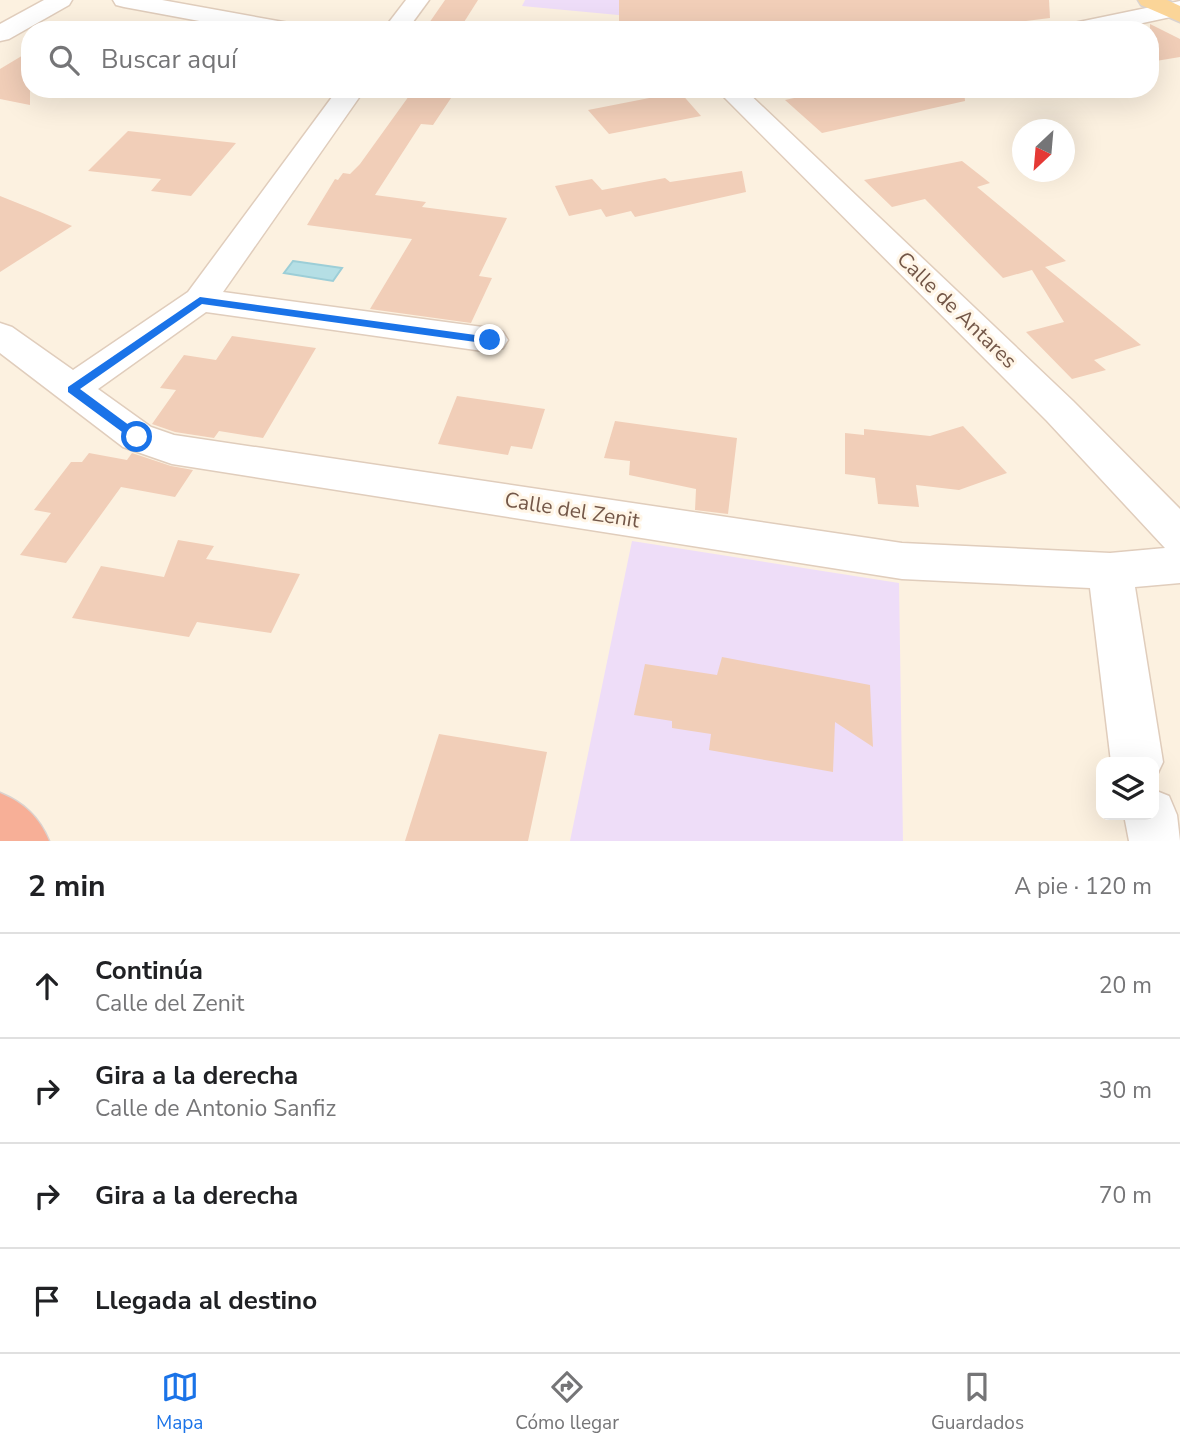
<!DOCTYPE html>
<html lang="es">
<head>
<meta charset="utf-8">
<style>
	:root { --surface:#fff; --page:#f2f2f2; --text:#202124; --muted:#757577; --line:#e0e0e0; --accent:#1a73e8 }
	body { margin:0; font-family:"Nunito Sans",sans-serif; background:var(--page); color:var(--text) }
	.controls { position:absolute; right:21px; bottom:21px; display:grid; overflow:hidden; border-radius:14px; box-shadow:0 7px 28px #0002 }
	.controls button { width:63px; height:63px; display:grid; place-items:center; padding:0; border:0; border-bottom:2px solid var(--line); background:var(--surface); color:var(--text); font:35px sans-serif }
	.compass { position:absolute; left:1012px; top:119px; width:63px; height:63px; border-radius:50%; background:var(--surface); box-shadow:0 7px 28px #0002; rotate:206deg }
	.stop { position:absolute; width:21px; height:21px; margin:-16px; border:5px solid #1a73e8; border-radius:50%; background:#fff }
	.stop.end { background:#1a73e8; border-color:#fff; box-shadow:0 2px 7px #0008 }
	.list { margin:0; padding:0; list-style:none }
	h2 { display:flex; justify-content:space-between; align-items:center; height:91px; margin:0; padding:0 28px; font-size:30px }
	h2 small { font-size:23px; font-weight:400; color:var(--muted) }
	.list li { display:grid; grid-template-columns:46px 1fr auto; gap:21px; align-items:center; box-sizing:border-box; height:105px; padding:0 28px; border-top:2px solid var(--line) }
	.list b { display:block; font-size:26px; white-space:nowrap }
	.list p { margin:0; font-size:23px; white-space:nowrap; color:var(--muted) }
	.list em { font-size:23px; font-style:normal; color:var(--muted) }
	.icon { flex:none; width:38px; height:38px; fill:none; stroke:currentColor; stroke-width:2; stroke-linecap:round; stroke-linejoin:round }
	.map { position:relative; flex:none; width:1180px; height:841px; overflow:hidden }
	.search { position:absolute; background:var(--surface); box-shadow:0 7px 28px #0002; left:21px; right:21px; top:21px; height:77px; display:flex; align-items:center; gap:18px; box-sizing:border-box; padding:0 24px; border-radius:28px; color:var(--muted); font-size:26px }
	.sheet { height:511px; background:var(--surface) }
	nav { display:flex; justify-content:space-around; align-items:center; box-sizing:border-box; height:98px; border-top:2px solid var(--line); background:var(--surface); font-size:19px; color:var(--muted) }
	nav a { display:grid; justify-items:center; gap:4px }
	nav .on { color:var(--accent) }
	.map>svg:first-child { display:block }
</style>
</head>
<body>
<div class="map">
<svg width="1180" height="841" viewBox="0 0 1180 841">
	<rect width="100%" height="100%" fill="#fcf1e0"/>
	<g fill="#eeddf8">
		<polygon points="525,0 801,0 693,22 522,6"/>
		<polygon points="632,541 899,583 903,841 570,841"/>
	</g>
	<polygon fill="#b5dfe5" stroke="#9cced7" stroke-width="2" points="293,261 342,268 333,281 284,273"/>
	<g fill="#f1ceb8">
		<polygon points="445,0 478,0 459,30 427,26"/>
		<polygon points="619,0 1049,0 1050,18 953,30 619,30"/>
		<polygon points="1150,24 1180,39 1180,57 1150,62"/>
		<polygon points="30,51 30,105 0,99 0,69"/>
		<polygon points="414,89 457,89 433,125 421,124 375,195 426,202 422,207 507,218 479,276 492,278 471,323 370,309 412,239 307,225 335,179 338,180 343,173 350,174 360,164"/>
		<polygon points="835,89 964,89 965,101 822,133 785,100"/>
		<polygon points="680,92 701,116 609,134 588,110"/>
		<polygon points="128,131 236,143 191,196 151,191 161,179 88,171"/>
		<polygon points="962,161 990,183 977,187 1066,261 1045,267 1141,345 1094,360 1106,370 1072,379 1026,332 1064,322 1032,270 1003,278 925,199 892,207 864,180"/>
		<polygon points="742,171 746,192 635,217 631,211 606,217 601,209 569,216 555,186 592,179 602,190 665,178 670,182"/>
		<polygon points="0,196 40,212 72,226 0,272"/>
		<polygon points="232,336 316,348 263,438 219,431 214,438 175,432 152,424 176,390 160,388 184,355 216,360"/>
		<polygon points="457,396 545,409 532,449 511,446 508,455 438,444"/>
		<polygon points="615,421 737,438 728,514 695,510 696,489 629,475 630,461 604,458"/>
		<polygon points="963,426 1007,473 959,490 916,485 919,507 878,504 875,478 845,474 845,433 864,435 864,429 930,436"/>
		<polygon points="89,453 127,460 132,453 171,466 193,470 175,497 121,487 66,563 20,555 51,513 34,510 71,462 82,462"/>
		<polygon points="178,540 214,546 206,559 300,574 271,633 197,622 189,637 72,618 101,566 164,577"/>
		<polygon points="722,657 870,685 873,747 835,722 833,772 709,750 711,734 672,728 672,721 634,715 645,664 717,675"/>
		<polygon points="439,734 547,752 528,841 405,841"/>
	</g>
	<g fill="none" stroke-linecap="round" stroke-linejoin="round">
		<g stroke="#e0cdbc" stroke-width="3">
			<g id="minor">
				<polygon points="44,0 72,0 69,5 9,39 0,41 0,24"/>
				<polygon points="113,0 162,0 289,23 297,25 301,30 248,30 124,7 116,5"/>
				<polygon points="406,0 429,0 407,30 383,30"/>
				<polygon points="1180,1 1180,15 1110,30 1062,30 1066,25 1074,23"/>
				<polygon points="338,89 365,89 223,292 490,328 503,332 508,340 503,348 490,352 206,312 98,389 151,427 174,435 902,543 1110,553 1165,548 1047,421 716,89 744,89 1073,401 1180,509 1180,583 1135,587 1163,762 1155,779 1154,762 1111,762 1090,588 902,579 172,464 123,447 0,353 0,323 12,327 73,370 188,292"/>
				<polygon points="1154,790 1169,796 1177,815 1180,841 1129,841 1124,815 1154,815"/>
			</g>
		</g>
		<g stroke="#dbd3cf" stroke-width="3">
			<polygon id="major" points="1138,0 1167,0 1180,6 1180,22 1141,5"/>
		</g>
		<g stroke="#dbd3cf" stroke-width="3">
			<path id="highway" d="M0,793C24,803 39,817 49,841H0Z"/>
		</g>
		<use href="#minor" fill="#fff" fill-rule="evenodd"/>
		<use href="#major" fill="#fbd598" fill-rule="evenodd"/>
		<use href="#highway" fill="#f7af97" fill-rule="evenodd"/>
	</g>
	<polygon fill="#1a73e8" points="200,297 490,337 495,340 490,344 202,304 80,389 141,434 141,440 133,440 68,392 68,387"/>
	<g text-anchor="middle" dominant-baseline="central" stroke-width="6" stroke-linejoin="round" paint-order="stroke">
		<g font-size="21" fill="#735748" stroke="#fff5e6">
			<text transform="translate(957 310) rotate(44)">Calle de Antares</text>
			<text transform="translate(572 510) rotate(9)">Calle del Zenit</text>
		</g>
	</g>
</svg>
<div class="controls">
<button><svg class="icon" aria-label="layers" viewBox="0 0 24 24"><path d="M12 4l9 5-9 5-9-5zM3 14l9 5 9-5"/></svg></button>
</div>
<svg class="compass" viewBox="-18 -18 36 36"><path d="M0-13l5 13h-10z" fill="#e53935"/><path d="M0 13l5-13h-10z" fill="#757577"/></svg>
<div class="stop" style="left:137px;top:437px"></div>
<div class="stop end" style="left:490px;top:340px"></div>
<div class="search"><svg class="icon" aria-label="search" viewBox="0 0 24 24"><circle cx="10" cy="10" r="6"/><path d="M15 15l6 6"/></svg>Buscar aquí</div>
</div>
<section class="sheet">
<h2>2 min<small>A pie · 120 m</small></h2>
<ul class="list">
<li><svg class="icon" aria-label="ahead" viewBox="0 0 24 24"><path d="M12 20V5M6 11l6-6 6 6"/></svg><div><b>Continúa</b><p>Calle del Zenit</p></div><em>20 m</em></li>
<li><svg class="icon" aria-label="right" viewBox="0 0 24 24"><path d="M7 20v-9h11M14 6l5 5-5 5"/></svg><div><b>Gira a la derecha</b><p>Calle de Antonio Sanfiz</p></div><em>30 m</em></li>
<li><svg class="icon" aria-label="right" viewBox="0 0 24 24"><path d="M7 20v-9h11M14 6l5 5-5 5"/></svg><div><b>Gira a la derecha</b></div><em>70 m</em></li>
<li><svg class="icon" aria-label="arrive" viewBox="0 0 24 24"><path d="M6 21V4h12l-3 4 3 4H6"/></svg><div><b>Llegada al destino</b></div></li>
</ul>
</section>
<nav>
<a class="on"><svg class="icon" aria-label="map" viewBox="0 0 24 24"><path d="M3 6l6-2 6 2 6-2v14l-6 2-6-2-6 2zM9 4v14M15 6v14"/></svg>Mapa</a>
<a><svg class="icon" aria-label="directions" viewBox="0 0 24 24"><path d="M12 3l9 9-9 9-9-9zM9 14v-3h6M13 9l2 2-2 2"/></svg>Cómo llegar</a>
<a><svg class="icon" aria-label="saved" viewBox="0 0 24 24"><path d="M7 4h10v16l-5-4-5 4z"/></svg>Guardados</a>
</nav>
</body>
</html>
